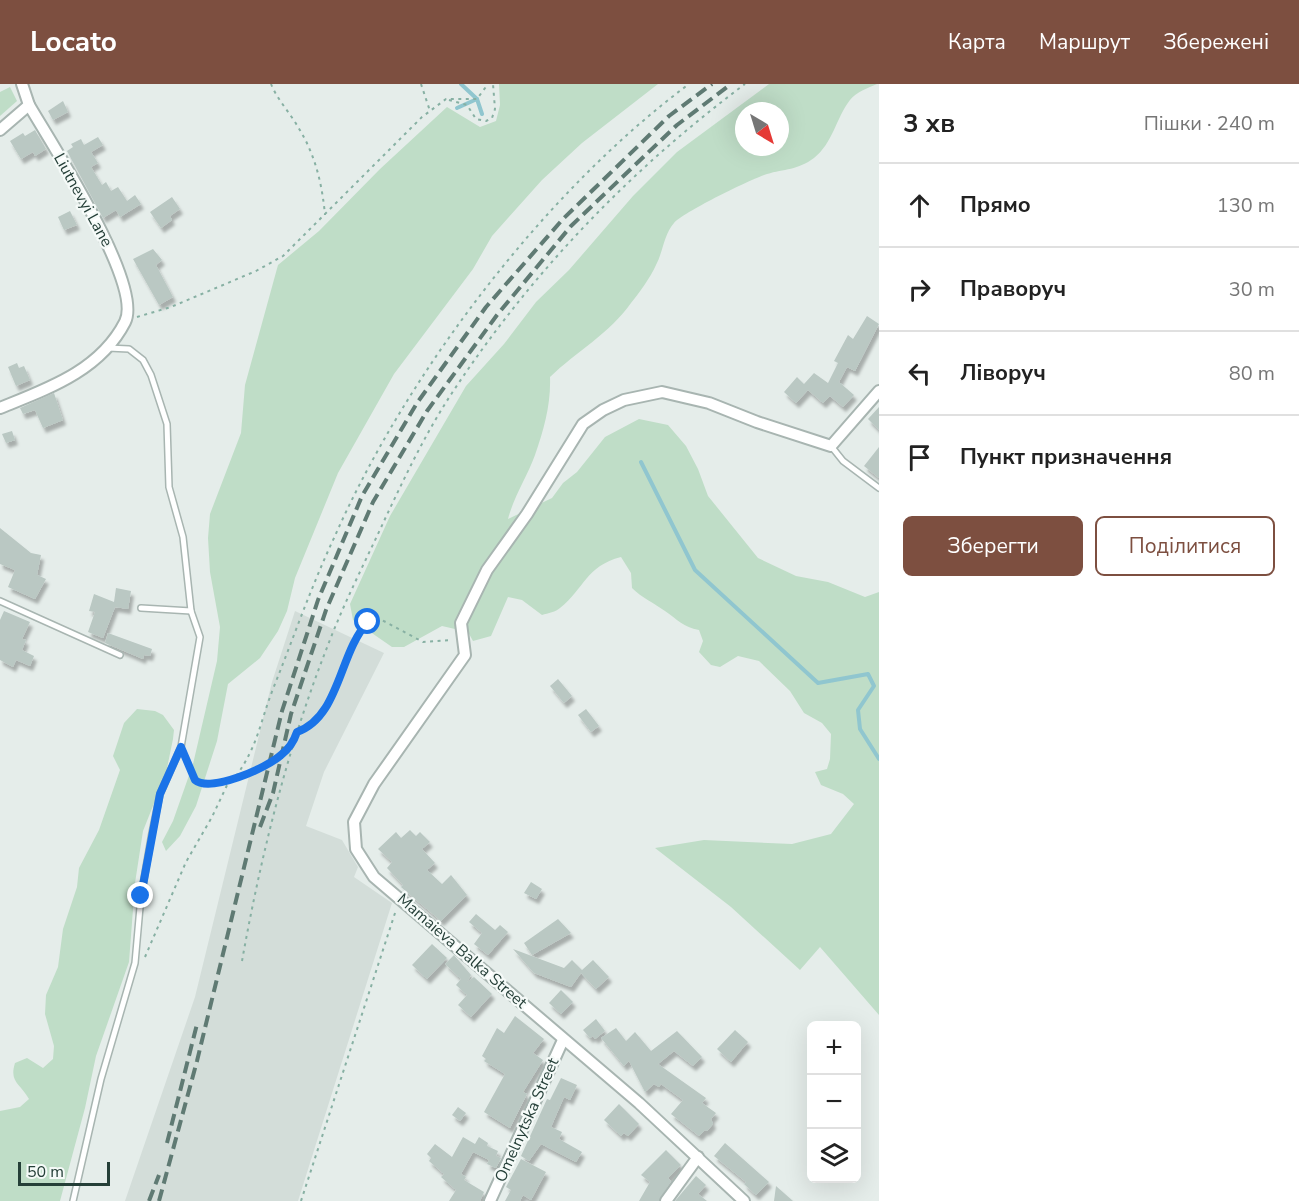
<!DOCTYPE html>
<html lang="uk">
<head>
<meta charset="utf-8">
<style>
	:root { --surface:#fff; --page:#f2f2f2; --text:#222; --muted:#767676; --line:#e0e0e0; --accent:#7d4f40 }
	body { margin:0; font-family:"Nunito Sans",sans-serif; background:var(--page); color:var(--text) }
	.controls { position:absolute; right:18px; bottom:18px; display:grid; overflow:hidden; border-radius:9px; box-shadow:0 6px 24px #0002 }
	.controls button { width:54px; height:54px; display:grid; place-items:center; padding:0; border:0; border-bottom:2px solid var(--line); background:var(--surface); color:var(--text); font:30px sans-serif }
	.compass { position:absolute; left:735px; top:18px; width:54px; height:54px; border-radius:50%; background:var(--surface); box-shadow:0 6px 24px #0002; rotate:142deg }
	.scale { position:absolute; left:18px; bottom:15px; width:92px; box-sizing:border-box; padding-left:6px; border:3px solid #253f38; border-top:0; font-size:16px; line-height:21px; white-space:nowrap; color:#253f38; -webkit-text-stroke:4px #f5faf8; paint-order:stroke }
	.stop { position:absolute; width:18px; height:18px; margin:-14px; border:4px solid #1a73e8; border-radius:50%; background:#fff }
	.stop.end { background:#1a73e8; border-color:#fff; box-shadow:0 2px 6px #0008 }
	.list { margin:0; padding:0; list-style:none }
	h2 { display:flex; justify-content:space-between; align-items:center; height:78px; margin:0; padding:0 24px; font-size:26px }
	h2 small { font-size:20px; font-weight:400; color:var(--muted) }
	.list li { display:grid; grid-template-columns:39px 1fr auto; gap:18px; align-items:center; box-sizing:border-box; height:84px; padding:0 24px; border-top:2px solid var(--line) }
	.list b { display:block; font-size:22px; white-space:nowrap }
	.list em { font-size:20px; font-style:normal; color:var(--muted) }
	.actions { display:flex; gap:12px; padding:18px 24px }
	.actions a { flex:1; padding:14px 0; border:2px solid var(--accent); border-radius:9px; text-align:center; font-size:21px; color:var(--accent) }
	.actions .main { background:var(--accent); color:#fff }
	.icon { flex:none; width:33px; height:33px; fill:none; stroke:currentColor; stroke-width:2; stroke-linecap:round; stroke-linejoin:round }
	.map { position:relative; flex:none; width:879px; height:1117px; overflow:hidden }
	header { display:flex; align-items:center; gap:36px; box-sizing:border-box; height:84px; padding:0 30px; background:var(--accent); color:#fff }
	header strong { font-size:28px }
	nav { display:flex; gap:33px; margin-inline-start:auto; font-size:21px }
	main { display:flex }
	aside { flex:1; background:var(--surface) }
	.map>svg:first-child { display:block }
</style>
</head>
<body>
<header>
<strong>Locato</strong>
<nav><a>Карта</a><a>Маршрут</a><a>Збережені</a></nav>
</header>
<main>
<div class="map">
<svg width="879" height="1117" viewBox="0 0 879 1117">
	<defs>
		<filter id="shadow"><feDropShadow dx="3" dy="5" stdDeviation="1.5" flood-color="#0004"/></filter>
	</defs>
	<rect width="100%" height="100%" fill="#e5edea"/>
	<polygon fill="#d3ddd9" points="295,527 384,569 324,688 306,742 342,756 358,783 354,793 392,819 298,1117 125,1117 195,913 272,598"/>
	<g fill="#bfddc7" fill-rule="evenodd">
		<polygon points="499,0 658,0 582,59 542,96 492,152 473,185 394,290 338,389 295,494 287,527 278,547 260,574 228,600 217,657 196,722 180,752 166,767 162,758 173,737 193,680 217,577 220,543 210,488 208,454 210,430 241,349 245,301 278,181 319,147 380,85 447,23 480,43 496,37 500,21"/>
		<path d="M769,0H877C868,4 856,8 850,16C836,34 833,59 814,74C798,86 784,85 767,90C751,95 684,128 674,139C664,150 663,168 656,181C650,194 640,208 631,219C610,249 576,268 550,293C551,320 544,345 535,371C527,393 514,412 508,435L552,414L563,399L577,388L605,353L639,335L668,341L686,362L698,385L708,412L758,474L796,492L828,498L865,513L879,508V931L820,863L800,886L731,823L655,764L704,756L792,760L831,750L854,720L843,710L821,701L815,688L827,685L830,675L831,650L822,639L804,629L790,607L759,577L738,572L720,583L711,581L699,568L703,557L699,546C683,543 678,536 665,527C654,519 642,514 632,504L631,489L621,473C586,482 584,505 560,524C556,528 548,529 542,531L522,516L508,513L491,552L473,557L468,548L442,542L404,563H392L353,536L350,520L390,432L466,302L504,260L536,218L569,186L633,112L677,68ZM744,27H780V63H744Z"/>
		<polygon points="10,3 17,17 0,32 0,8"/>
		<path d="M137,625L155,627L163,631L174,646L173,655L166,689L143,747L135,799L129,878L96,972L85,1024L60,1117H0V1027L20,1023L29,1015C20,999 9,998 15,979L27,974L43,984L53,975L54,962L45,930L46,911L58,883L63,845L77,803L79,784L99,746L120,686L113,672L124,639Z"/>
	</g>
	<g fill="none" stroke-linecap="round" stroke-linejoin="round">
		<g stroke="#90c6cf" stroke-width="4">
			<polyline points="461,0 477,15 482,30"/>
			<polyline points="457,24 477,15"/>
			<polyline points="641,378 695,486 818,599 868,590 874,602 858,626 860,645 879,675"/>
		</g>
	</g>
	<g fill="#bac8c3" filter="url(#shadow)">
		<polygon points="63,17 68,28 53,36 48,27"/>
		<polygon points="35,46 46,65 35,72 33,68 21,75 10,57 23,49 25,52"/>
		<polygon points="98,53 103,61 91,68 98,79 91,83 102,101 106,98 111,107 118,103 127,117 135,111 141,120 120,133 116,126 103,134 67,67 73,63 71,60 81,55 84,61"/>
		<polygon points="172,113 180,125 170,132 172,136 161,144 150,128"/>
		<polygon points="70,127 77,141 64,146 58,133"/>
		<polygon points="153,165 162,176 156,181 173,213 159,221 133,175"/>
		<polygon points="867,232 879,240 855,287 847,283 839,298 854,311 843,323 830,312 823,319 808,306 796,319 784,308 797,293 804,300 814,289 828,299 838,279 834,277 848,251 853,255"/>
		<polygon points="17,279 19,284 24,282 30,296 16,302 8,283"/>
		<polygon points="54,309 63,336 43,344 35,326 23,330 20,324"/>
		<polygon points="879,323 879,346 868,335"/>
		<polygon points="12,347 15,356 6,359 2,350"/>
		<polygon points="879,363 879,394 864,382"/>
		<polygon points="0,444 31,469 41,471 37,491 46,495 35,515 8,503 15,486 0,480"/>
		<polygon points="116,504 131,507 128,525 115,523 103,554 88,548 95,528 89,527 94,510 114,518"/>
		<polygon points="4,527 30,538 22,555 26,556 22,566 34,572 30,582 16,576 13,583 0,576 0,536"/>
		<polygon points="108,549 152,565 150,572 144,571 143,575 105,559"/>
		<polygon points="558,595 572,612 564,619 550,602"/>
		<polygon points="586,625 599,642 591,648 578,631"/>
		<polygon points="410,746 416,752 420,748 430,758 422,765 435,779 427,786 442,800 451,791 467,811 441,837 401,803 403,801 387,784 392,778 378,765 396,748 401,754"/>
		<polygon points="531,798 542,805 536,815 524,809"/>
		<polygon points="476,830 495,846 500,841 508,848 488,871 474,860 482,849 469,838"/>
		<polygon points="558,835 571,849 532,871 524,859"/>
		<polygon points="432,860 447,874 427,895 412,881"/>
		<polygon points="513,865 564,884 572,876 582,886 593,876 609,893 596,905 581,889 571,903 534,889"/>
		<polygon points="454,871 471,891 467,898 474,893 492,910 471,933 458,921 467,911 456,901 461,895 445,880"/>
		<polygon points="561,906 573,918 561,930 549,919"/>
		<polygon points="515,932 544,955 533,969 543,976 523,1008 527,1010 510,1044 484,1028 505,990 484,977 486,975 482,972 497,944 504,949"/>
		<polygon points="596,935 605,947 595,955 593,952 590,954 583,946"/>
		<polygon points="616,944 626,957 635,948 651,967 677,947 702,973 693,982 674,967 658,980 706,1014 702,1019 716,1029 711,1035 713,1040 707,1047 705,1046 699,1052 671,1030 683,1016 661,1000 659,1003 654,1000 645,1008 629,977 624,982 601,954"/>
		<polygon points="735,946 748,958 731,978 717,965"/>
		<polygon points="561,994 577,1001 570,1016 564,1013 551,1043 562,1048 559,1055 582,1068 576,1078 541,1060 529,1077 521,1072 547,1015 550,1016"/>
		<polygon points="619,1020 639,1040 628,1052 624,1049 621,1052 604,1036"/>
		<polygon points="458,1023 466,1029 460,1037 452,1031"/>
		<polygon points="463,1053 475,1060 479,1053 488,1059 487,1062 498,1067 496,1072 501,1074 496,1084 487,1080 489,1076 473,1068 461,1090 466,1093 464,1096 484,1108 480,1117 449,1117 456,1106 441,1093 444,1090 429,1077 431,1074 427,1070 435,1060 452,1073"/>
		<polygon points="725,1059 769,1098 756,1111 744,1100 746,1098 714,1072"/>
		<polygon points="666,1066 681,1081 668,1094 671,1097 659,1117 639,1117 650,1098 641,1091"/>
		<polygon points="521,1075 546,1088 531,1116 523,1111 520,1117 505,1117 511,1106 506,1103"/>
		<polygon points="696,1092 706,1101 698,1110 707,1117 675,1117"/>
		<polygon points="776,1102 793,1117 774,1117"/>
	</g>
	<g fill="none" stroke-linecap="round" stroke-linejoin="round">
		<g stroke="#a8b5b1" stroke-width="8">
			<g id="lane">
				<polyline points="831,362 843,377 879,404"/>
				<polyline points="0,517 120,571"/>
				<polyline points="141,524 191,527"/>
				<polyline points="73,1117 101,995 135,879 141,812 152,749 160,710 181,663 200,553 191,527 183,453 169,403 167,340 151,291 143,276 129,265 108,264"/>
			</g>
		</g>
		<g stroke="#a8b5b1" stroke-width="14">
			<g id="street">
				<polyline points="0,46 29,21"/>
				<path d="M0,324C47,305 100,287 125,238C144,201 51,59 29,21L22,0"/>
				<polyline points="490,1117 563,956"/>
				<polyline points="666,1117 698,1073"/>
				<polyline points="744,1117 639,1019 374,793 356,765 354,738 374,700 465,571 461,539 487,486 527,430 583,340 603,326 624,316 662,308 709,319 757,338 831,362 879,307"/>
			</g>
		</g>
		<g stroke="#87b0a3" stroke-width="2" stroke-dasharray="3 4.5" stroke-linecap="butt">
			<path d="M271,0C277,15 290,29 298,43C315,70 322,99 325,131"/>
			<polyline points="421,0 430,27"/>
			<polyline points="449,16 467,21 476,35 486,37 492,34 495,25 493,0"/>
			<polyline points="137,233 171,223 256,187 283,172 422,33 446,15 477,15 488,0"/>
			<path d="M297,648C340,633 340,568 368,538L380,535L423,558L452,556"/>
			<path d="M186,674C189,682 190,695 198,699C214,707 266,683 280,672C285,669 289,663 293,659"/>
			<path d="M236,692C258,662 260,638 273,605C293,555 311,503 334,454C407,289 544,108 689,0"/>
			<polyline points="145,873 186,778 212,733 229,697"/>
			<path d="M242,877C261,771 288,662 328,561C342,524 360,488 377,452C400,403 423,353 452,309C531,189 630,86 745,0"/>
			<polyline points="301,1117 396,826"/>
		</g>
		<use href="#lane" stroke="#fff" stroke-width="5"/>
		<use href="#street" stroke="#fff" stroke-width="10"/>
		<g stroke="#5f7a73" stroke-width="4" stroke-dasharray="12 6" stroke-linecap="butt">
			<polyline points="260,743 273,709 291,630 326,526 373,418 427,327 497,231 571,142 677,41 731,0"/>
			<polyline points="167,1059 197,940"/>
			<polyline points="149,1117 159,1091"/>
			<polyline points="159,1117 197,977 282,627 318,516 362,412 417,319 486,223 563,135 669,32 712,0"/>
		</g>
	</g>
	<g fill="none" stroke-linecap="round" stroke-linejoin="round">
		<path stroke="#1a73e8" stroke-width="8" d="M141,812L160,710L181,663L195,696C210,709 267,684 281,671C289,665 294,657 297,648C340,633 339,568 368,538"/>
	</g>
	<g text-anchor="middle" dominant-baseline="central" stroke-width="4.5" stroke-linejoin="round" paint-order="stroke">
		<g font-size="16" fill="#253f38" stroke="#f5faf8">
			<text transform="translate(83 116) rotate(61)">Liutnevyi Lane</text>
			<text transform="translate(462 867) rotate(41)">Mamaieva Balka Street</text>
			<text transform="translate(527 1036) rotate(-66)">Omelnytska Street</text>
		</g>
	</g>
</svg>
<div class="controls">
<button>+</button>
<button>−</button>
<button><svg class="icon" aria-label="layers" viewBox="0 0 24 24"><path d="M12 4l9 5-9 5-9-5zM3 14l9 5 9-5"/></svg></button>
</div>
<svg class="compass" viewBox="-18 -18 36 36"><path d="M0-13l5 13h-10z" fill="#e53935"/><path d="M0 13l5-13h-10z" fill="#767676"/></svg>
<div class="scale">50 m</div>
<div class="stop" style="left:368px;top:538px"></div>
<div class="stop end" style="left:141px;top:812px"></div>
</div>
<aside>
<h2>3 хв<small>Пішки · 240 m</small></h2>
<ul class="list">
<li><svg class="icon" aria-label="ahead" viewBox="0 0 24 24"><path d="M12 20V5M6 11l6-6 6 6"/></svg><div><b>Прямо</b></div><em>130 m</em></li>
<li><svg class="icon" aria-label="right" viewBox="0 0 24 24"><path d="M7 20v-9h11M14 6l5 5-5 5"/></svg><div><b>Праворуч</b></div><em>30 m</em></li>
<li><svg class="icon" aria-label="left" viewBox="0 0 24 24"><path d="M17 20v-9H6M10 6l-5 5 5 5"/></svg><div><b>Ліворуч</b></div><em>80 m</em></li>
<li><svg class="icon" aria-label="arrive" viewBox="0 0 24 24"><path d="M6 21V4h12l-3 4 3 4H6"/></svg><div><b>Пункт призначення</b></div></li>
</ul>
<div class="actions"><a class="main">Зберегти</a><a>Поділитися</a></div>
</aside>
</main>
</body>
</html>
